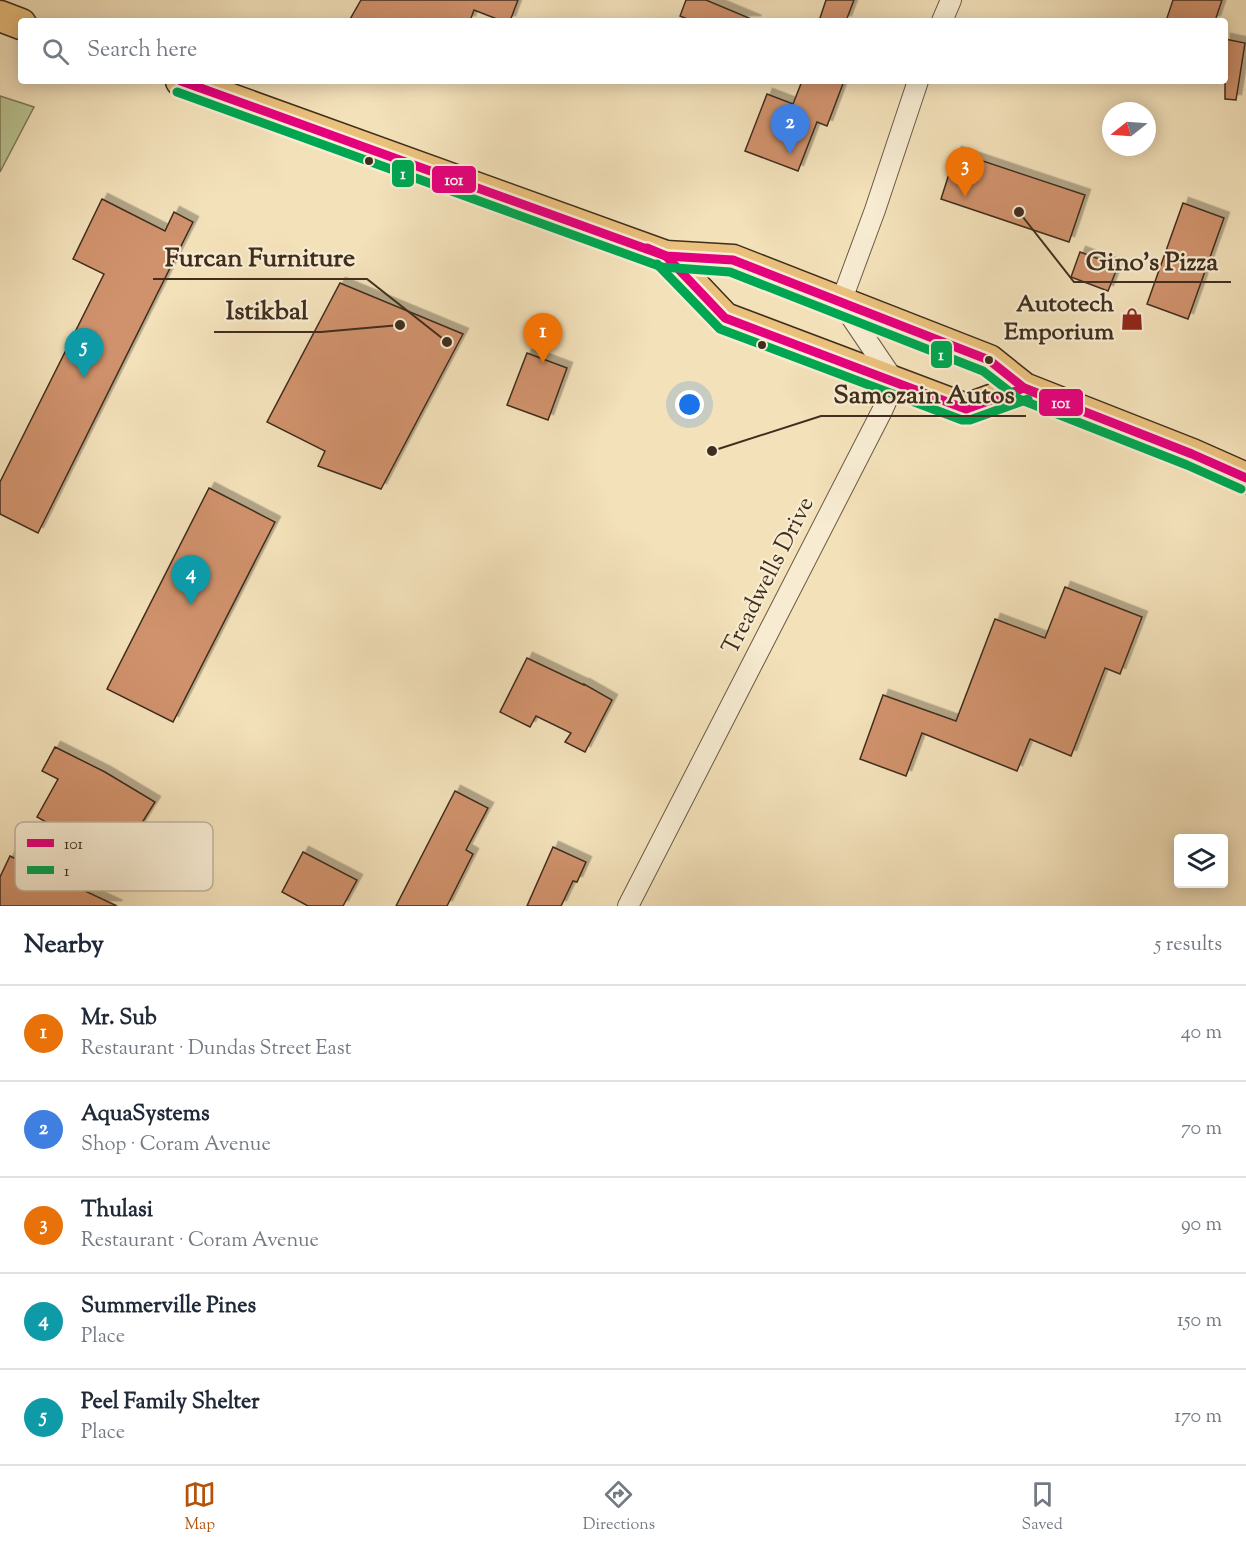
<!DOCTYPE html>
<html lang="en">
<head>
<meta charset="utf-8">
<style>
	:root { --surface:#fff; --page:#f2f2f3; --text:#1f2937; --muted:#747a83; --line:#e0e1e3; --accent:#b45309 }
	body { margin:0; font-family:"Sorts Mill Goudy",serif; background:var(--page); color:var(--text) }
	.controls { position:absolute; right:18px; bottom:18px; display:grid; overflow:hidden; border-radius:6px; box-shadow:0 3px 15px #0003 }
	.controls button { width:54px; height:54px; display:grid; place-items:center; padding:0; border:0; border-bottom:2px solid var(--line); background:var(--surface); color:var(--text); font:30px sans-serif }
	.compass { position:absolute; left:1102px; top:102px; width:54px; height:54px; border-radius:50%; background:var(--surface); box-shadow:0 3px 15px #0003; rotate:253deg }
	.you { position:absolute; left:690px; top:405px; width:21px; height:21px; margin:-15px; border:4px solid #fff; border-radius:50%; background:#1a73e8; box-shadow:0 0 0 9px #1a73e833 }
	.badge { display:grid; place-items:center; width:39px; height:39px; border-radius:50%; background:var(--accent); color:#fff; font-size:20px; font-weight:700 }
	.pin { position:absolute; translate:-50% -50px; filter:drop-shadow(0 2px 3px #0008) }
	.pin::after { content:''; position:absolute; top:32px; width:21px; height:18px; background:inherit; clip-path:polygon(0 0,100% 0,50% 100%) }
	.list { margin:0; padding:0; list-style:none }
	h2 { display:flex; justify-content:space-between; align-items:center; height:78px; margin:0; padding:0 24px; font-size:26px }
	h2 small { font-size:20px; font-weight:400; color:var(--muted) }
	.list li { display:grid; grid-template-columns:39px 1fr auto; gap:18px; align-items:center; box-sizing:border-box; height:96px; padding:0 24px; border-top:2px solid var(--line) }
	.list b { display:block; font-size:22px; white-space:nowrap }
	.list p { margin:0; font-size:20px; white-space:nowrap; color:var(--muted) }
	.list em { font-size:20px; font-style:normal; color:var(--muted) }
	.icon { flex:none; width:33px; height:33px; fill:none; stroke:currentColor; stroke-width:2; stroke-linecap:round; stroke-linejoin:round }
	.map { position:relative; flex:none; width:1246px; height:906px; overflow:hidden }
	.search { position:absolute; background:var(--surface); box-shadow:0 3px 15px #0003; left:18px; right:18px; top:18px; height:66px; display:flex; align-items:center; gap:15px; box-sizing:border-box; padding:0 21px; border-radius:6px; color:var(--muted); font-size:22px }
	.sheet { height:558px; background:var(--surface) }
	nav { display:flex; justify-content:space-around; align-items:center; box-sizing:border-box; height:84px; border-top:2px solid var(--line); background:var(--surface); font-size:16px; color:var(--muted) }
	nav a { display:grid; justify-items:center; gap:3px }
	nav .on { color:var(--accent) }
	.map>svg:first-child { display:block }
</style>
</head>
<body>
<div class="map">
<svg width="1246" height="906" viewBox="0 0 1246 906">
	<defs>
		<filter id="shadow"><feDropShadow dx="5.5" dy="-5.5" stdDeviation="0" flood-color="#0004"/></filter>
	</defs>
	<rect width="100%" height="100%" fill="#f3e1ba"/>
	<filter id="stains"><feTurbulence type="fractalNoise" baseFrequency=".00333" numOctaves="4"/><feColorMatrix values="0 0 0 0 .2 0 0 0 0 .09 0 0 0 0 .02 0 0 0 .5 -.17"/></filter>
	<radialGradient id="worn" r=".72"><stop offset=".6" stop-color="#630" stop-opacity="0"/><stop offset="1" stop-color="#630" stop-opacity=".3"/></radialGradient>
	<polygon fill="#b9c391" stroke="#7c7858" stroke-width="1.5" points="0,96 34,107 0,172"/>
	<g fill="#d0926c" stroke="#3f2d1e" stroke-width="1.5" filter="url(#shadow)">
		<polygon points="361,0 518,0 510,21 502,21 474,10 470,21 349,21"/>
		<polygon points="686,0 706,0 756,21 692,21 680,16"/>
		<polygon points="826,0 854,0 846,21 819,21"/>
		<polygon points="1173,0 1222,0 1215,21 1166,21"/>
		<polygon points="1225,39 1245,43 1236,100 1225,99"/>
		<polygon points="802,81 844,81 827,126 817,122 798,171 745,151 767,94 793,104"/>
		<polygon points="956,152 1085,195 1069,242 941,199"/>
		<polygon points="102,199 165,231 174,212 193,222 38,533 0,514 0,482 104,274 73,259"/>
		<polygon points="1183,203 1224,218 1188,319 1147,304"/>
		<polygon points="1080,252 1118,266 1108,291 1071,277"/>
		<polygon points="340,283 463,334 381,489 318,466 325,451 267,422"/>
		<polygon points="527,353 567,368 548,420 507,405"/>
		<polygon points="209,488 275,522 173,722 107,689"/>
		<polygon points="1065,587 1142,617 1120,674 1105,668 1071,756 1030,739 1017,771 922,733 906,776 860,759 883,695 956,721 995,619 1045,638"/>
		<polygon points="527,658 584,685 584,684 612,700 585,752 565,742 571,733 536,716 530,727 500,712"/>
		<polygon points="55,747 105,772 155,802 135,834 165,849 162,855 165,857 151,886 101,861 104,855 37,817 58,779 42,771"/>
		<polygon points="455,791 488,808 466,850 473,854 447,906 396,906"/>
		<polygon points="553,847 586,862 577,882 573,881 561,906 527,906"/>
		<polygon points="303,852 357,880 343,906 308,906 282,892"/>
		<polygon points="10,856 63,883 64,881 117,906 0,906 0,877"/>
	</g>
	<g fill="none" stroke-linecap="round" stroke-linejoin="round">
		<g stroke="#6c5a45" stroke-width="22">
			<g id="street">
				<polyline points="942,21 951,0"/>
				<polyline points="628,906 882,411 895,382 841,302 875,210 918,81"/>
			</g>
		</g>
		<g stroke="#3f2d1e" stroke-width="33">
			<g id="primary">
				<polyline points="0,16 21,24"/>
				<polyline points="181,81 666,256 733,260 989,360 1024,388 1192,454 1246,478"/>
				<polyline points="666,256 725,318 966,409 1024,388"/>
			</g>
		</g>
		<use href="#street" stroke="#f7ecd2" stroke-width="20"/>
		<use href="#primary" stroke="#eac07d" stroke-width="30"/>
		<g stroke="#f7ecd2" stroke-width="14">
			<g id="bus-1">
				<polyline points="181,81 666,256 725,318 966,409 1024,388 1192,454 1246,478"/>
				<polyline points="647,248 666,256 733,260 989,360 1024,388 1058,402"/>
			</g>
		</g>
		<g stroke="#f7ecd2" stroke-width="14">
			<g id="bus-2">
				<polyline points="177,92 662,267 730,272 983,371 1019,399 1187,465 1241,489"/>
				<polyline points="657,264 720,329 962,420 970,420 1028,399"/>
			</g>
		</g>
		<use href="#bus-1" stroke="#e5007d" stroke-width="9"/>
		<use href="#bus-2" stroke="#00a651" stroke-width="9"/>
	</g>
	<defs>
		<g id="shop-bare" transform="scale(1.8)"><path d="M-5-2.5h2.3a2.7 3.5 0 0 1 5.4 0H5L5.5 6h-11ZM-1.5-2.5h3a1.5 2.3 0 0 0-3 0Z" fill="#8f2418" stroke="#f7ecd2" stroke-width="2.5" paint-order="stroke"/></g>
	</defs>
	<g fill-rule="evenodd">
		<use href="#shop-bare" x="1132" y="319"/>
	</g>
	<g fill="#3f2d1e" stroke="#f7ecd2" stroke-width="2">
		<circle cx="369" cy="161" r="5"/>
		<circle cx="762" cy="345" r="5"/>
		<circle cx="989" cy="360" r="5"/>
	</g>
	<g text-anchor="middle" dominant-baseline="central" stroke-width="4.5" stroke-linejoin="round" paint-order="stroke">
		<g font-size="24" font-weight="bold" fill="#3f2d1e" stroke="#f7ecd2" text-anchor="end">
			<text x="1114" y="305">Autotech<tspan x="1114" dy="28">Emporium</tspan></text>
		</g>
		<g font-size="24" fill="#3f2d1e" stroke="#f7ecd2">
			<text transform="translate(769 576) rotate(-63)">Treadwells Drive</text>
		</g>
	</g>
	<rect x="15" y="822" width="198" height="69" rx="9" fill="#f7ecd2" stroke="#c0b39c" stroke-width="1.5"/>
	<rect x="27" y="839" width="27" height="8" fill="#e5007d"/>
	<rect x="27" y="866" width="27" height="8" fill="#00a651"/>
	<g font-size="16" fill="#3f2d1e">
		<text x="64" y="849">101</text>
		<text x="64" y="876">1</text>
	</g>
	<path fill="none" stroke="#3f2d1e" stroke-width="2" d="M447 342L367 279H153M1019 212L1074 282H1231M400 325L321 332H214M712 451L821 416H1026"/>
	<g fill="#3f2d1e" stroke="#f7ecd2" stroke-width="2">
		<circle cx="447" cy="342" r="6"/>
		<circle cx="1019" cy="212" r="6"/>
		<circle cx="400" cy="325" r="6"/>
		<circle cx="712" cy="451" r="6"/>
	</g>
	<g font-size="26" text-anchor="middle" font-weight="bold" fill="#3f2d1e" stroke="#f7ecd2" stroke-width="4.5" stroke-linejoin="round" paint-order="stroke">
		<text x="260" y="266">Furcan Furniture</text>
		<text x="1152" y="270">Gino's Pizza</text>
		<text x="267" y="319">Istikbal</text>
		<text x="924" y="403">Samozain Autos</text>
	</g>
	<g stroke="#f7ecd2" stroke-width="2">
		<rect x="391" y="159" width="24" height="29" rx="6" fill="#00a651"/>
		<rect x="431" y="165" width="46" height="29" rx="6" fill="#e5007d"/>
		<rect x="930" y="340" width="23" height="29" rx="6" fill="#00a651"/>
		<rect x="1038" y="388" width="46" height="29" rx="6" fill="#e5007d"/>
	</g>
	<g font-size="16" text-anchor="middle" font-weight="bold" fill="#fff">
		<text x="403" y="179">1</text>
		<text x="454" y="185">101</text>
		<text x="941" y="360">1</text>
		<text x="1061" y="408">101</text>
	</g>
	<rect width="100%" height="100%" filter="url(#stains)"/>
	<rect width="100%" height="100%" fill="url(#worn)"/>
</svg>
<div class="controls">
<button><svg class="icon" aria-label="layers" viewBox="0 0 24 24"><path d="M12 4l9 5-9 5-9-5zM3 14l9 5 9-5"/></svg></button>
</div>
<svg class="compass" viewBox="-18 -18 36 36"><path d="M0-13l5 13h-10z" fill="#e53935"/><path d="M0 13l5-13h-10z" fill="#747a83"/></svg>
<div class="you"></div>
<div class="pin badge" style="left:543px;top:363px;background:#e8710a">1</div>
<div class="pin badge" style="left:790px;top:154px;background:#3f7fe0">2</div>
<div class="pin badge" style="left:965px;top:197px;background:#e8710a">3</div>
<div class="pin badge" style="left:191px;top:605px;background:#0f9aa8">4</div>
<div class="pin badge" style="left:84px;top:378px;background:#0f9aa8">5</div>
<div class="search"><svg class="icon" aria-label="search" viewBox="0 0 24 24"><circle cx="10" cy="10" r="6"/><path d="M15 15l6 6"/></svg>Search here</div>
</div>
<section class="sheet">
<h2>Nearby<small>5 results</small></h2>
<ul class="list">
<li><span class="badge" style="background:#e8710a">1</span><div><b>Mr. Sub</b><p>Restaurant · Dundas Street East</p></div><em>40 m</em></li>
<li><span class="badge" style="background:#3f7fe0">2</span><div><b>AquaSystems</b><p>Shop · Coram Avenue</p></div><em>70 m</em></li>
<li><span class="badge" style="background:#e8710a">3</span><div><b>Thulasi</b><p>Restaurant · Coram Avenue</p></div><em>90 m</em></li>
<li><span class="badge" style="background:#0f9aa8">4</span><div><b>Summerville Pines</b><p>Place</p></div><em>150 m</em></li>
<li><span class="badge" style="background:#0f9aa8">5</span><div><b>Peel Family Shelter</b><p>Place</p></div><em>170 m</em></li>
</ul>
</section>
<nav>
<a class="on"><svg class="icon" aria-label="map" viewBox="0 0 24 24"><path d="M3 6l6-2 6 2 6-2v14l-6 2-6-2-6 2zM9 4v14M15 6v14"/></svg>Map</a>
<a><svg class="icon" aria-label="directions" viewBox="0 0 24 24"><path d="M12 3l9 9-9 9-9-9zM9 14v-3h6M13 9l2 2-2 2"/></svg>Directions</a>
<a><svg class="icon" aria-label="saved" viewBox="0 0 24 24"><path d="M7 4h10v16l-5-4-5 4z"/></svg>Saved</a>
</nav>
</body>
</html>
